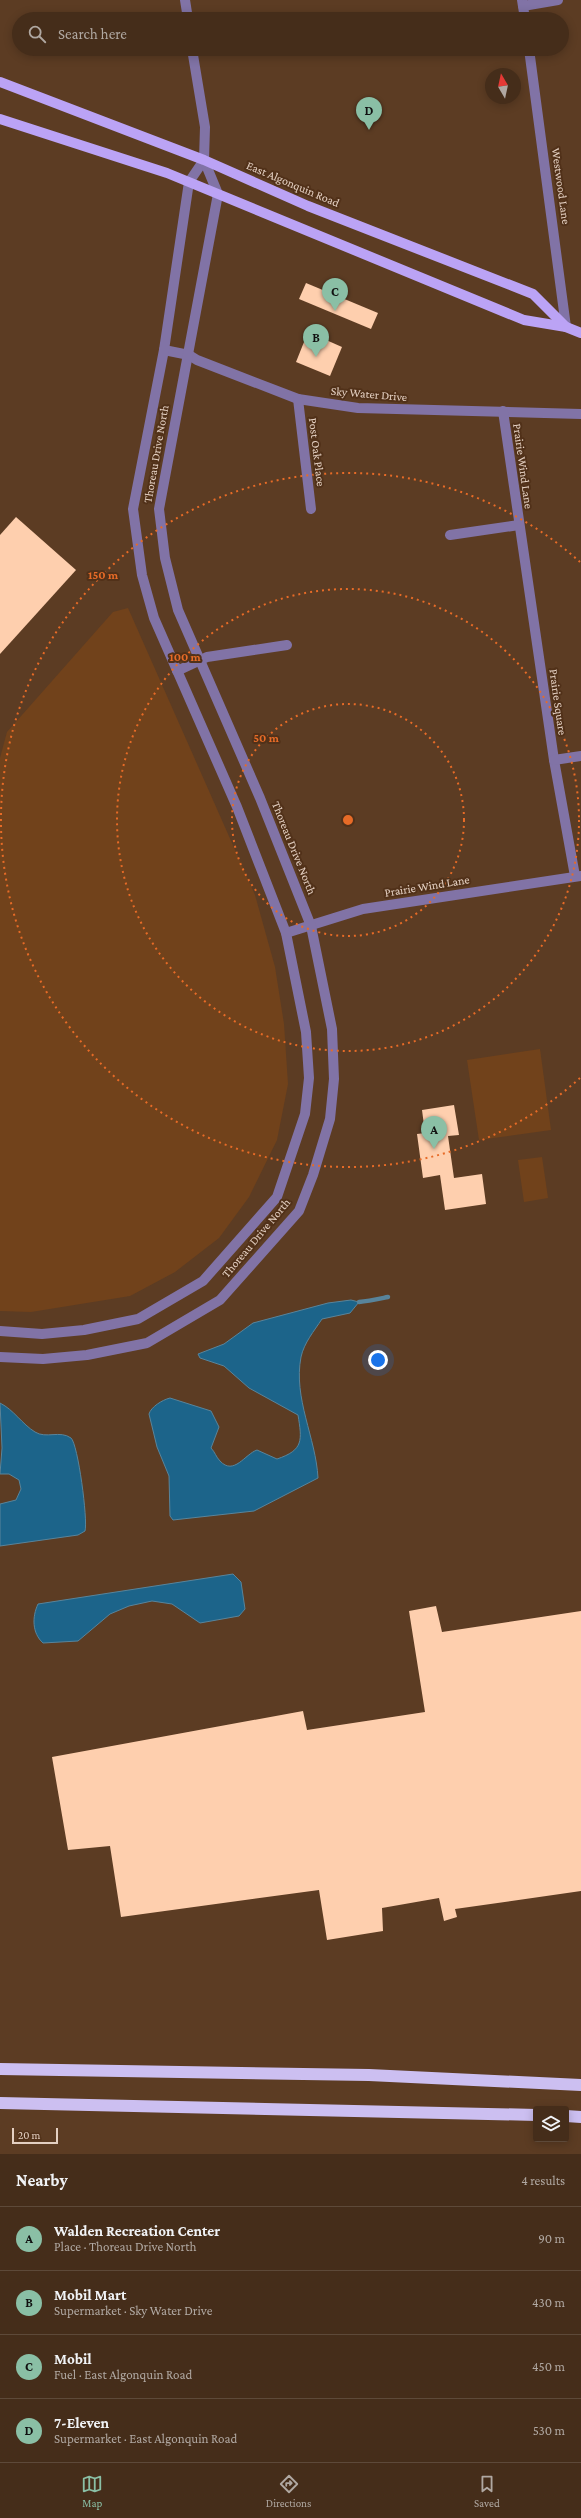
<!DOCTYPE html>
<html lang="en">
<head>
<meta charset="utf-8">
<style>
	:root { --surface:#452d1a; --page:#4c3523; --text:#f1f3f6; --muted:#b0a8a2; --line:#5d4939; --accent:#8abfa5 }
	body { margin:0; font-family:"Crimson Pro",serif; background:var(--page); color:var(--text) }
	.controls { position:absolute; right:12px; bottom:12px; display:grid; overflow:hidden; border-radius:4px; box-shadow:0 2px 10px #0003 }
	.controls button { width:36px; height:36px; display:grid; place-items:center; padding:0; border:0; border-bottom:1px solid var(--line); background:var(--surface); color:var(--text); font:20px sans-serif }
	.compass { position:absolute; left:485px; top:68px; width:36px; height:36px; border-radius:50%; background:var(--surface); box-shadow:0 2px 10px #0003; rotate:351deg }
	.scale { position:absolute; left:12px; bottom:10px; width:46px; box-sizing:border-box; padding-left:4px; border:2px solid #e4d0c2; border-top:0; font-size:11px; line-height:14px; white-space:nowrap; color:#e4d0c2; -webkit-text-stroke:3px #513119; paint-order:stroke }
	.you { position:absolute; left:378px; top:1360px; width:14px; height:14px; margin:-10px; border:3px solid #fff; border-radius:50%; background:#1a73e8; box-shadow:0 0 0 6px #1a73e833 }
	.badge { display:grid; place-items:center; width:26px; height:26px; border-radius:50%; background:var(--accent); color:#111; font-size:13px; font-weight:700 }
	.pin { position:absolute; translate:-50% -33px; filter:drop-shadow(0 1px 2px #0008) }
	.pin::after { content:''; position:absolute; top:21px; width:14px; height:12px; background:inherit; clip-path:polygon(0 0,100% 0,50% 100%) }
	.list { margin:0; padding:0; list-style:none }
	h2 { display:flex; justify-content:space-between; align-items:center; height:52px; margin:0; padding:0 16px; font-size:17px }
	h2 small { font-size:13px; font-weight:400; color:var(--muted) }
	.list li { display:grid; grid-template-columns:26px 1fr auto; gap:12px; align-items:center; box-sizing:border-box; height:64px; padding:0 16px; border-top:1px solid var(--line) }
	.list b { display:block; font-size:15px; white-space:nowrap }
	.list p { margin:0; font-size:13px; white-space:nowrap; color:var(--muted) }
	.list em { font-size:13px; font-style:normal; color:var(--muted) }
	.icon { flex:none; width:22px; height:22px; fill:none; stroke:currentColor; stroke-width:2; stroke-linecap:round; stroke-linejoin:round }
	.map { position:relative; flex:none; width:581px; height:2154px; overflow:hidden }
	.search { position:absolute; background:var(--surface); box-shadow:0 2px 10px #0003; left:12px; right:12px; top:12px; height:44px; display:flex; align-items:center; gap:10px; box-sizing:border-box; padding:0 14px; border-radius:22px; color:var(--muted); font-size:15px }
	.sheet { height:308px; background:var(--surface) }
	nav { display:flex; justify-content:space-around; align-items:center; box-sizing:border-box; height:56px; border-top:1px solid var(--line); background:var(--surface); font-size:11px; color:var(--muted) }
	nav a { display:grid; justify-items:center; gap:2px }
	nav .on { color:var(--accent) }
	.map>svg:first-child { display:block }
</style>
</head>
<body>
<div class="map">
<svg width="581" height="2154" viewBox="0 0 581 2154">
	<rect width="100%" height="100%" fill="#5c3c23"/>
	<g fill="#71421b">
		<polygon points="128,608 255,895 275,967 284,1024 288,1084 277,1140 249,1197 219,1238 175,1272 130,1296 31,1312 0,1311 0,758 7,732 113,612"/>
		<polygon points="540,1049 551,1130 479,1140 467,1060"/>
		<polygon points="542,1157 548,1198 524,1202 518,1160"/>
	</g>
	<g fill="#1c648a" stroke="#58849b">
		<path d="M351,1300L359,1302L350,1313L322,1319C314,1331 304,1343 301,1357C293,1398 316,1438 318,1478L254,1511L173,1520L170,1516L169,1476L157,1447L149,1414C151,1407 162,1400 170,1398L211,1411L219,1427L211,1448C215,1452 216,1457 220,1461C234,1476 245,1454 257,1450L277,1459C304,1450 302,1440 298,1415L249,1388L224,1366L200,1358L198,1354L224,1344L253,1323L328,1303Z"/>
		<path d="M0,1403C14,1410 22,1424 35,1432C46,1439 60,1430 71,1438C78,1444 88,1520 85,1531L78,1535L0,1546V1504L16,1500L21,1489L19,1480L9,1474H0L2,1448Z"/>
		<path d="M233,1574L241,1582L245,1609L239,1616L200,1623L172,1604L152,1601L129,1606L110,1614L78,1641L43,1643C32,1633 32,1617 38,1604Z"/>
	</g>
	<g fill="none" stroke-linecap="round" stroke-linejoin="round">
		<path stroke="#58849b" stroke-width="4.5" d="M359,1302C369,1301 378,1299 388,1297"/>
	</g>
	<g fill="#fecfae">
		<polygon points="306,283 378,313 371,329 299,299"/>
		<polygon points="308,332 342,347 330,376 296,362"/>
		<polygon points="16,517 76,570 0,654 0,535"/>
		<polygon points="454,1105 459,1135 448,1136 454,1178 482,1174 486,1204 445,1210 440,1175 423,1178 417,1134 425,1133 422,1110"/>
		<polygon points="436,1606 442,1632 581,1611 581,1891 455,1909 457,1917 444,1921 439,1898 382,1908 383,1931 327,1940 319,1890 121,1917 110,1846 68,1850 52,1757 303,1711 307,1730 425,1712 409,1611"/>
	</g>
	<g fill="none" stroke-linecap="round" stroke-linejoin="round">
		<g stroke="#8173a6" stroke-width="10">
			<polyline points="185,0 188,19"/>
			<polyline points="522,0 525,19"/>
			<polyline points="523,6 558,0"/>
			<polyline points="529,49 566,327"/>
			<polyline points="164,350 189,355 197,360 298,399 358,408 581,414"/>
			<polyline points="298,399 311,509"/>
			<polyline points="503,411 554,760 575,876"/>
			<polyline points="450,535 519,525"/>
			<polyline points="177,671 207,657 287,645"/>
			<polyline points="554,760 581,756"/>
			<polyline points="286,933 363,909 581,876"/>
			<polyline points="0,1331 42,1334 84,1330 138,1319 203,1281 277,1197 305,1114 309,1078 306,1032 286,933 237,807 154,618 142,575 133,509 164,350 189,182 204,160 205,127 192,49"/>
			<polyline points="0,1357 43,1359 87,1355 147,1343 220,1300 299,1211 313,1175 330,1119 334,1079 332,1029 311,926 260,798 178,610 165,558 159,509 218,194 204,160"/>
		</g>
		<g stroke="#bba3f5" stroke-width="10">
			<polyline points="0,82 204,160 308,206 533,294 566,327"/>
			<polyline points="0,119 167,173 524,320 566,327 581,333"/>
		</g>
		<g stroke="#ccbff1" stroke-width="12">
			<polyline points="0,2069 369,2075 581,2085"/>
			<polyline points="0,2103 536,2115"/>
			<polyline points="566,2116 581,2117"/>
		</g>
	</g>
	<g fill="none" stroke="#e76b27" stroke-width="2" stroke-dasharray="2 4">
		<circle cx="348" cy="820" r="116"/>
		<circle cx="348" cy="820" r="231"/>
		<path d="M580 1078A347 347 0 1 1 580 562"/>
	</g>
	<g text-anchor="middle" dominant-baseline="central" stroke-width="4" stroke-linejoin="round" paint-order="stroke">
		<g font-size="12" fill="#e4d0c2" stroke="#513119">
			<text transform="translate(293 184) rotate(23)">East Algonquin Road</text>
			<text transform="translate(561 186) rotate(82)">Westwood Lane</text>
			<text transform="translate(369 394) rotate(5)">Sky Water Drive</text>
			<text transform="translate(317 452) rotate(83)">Post Oak Place</text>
			<text transform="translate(156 454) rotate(-80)">Thoreau Drive North</text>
			<text transform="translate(523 466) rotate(82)">Prairie Wind Lane</text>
			<text transform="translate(558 702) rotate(82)">Prairie Square</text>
			<text transform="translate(294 848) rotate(68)">Thoreau Drive North</text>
			<text transform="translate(427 886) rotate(-9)">Prairie Wind Lane</text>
			<text transform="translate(256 1238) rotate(-50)">Thoreau Drive North</text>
		</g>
	</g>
	<circle cx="348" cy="820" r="6" fill="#e76b27" stroke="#513119" stroke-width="2"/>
	<g font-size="12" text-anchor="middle" font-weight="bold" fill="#e76b27" stroke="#513119" stroke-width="4" stroke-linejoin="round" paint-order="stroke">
		<text x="103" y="579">150 m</text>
		<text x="185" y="661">100 m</text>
		<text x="266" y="742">50 m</text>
	</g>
</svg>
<div class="controls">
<button><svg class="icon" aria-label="layers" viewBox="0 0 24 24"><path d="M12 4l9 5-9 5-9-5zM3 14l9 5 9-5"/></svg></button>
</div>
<svg class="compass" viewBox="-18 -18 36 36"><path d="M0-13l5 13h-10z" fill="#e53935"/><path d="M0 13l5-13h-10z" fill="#b0a8a2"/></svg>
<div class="scale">20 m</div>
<div class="you"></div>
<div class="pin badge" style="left:434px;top:1149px">A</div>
<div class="pin badge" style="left:316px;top:357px">B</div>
<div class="pin badge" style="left:335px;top:311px">C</div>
<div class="pin badge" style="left:369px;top:130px">D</div>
<div class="search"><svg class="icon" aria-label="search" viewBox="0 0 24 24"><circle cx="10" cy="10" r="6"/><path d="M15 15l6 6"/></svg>Search here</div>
</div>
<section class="sheet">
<h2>Nearby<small>4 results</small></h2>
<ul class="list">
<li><span class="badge">A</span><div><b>Walden Recreation Center</b><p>Place · Thoreau Drive North</p></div><em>90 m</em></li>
<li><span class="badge">B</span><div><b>Mobil Mart</b><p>Supermarket · Sky Water Drive</p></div><em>430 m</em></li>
<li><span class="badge">C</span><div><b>Mobil</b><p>Fuel · East Algonquin Road</p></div><em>450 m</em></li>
<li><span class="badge">D</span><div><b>7-Eleven</b><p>Supermarket · East Algonquin Road</p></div><em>530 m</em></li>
</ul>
</section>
<nav>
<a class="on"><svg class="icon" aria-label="map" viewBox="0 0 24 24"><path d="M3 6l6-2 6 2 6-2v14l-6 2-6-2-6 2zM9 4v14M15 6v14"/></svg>Map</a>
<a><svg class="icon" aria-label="directions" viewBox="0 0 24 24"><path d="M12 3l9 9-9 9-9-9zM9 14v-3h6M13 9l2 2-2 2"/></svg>Directions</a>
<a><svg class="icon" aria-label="saved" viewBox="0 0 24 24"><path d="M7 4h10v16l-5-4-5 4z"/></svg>Saved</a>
</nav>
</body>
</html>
